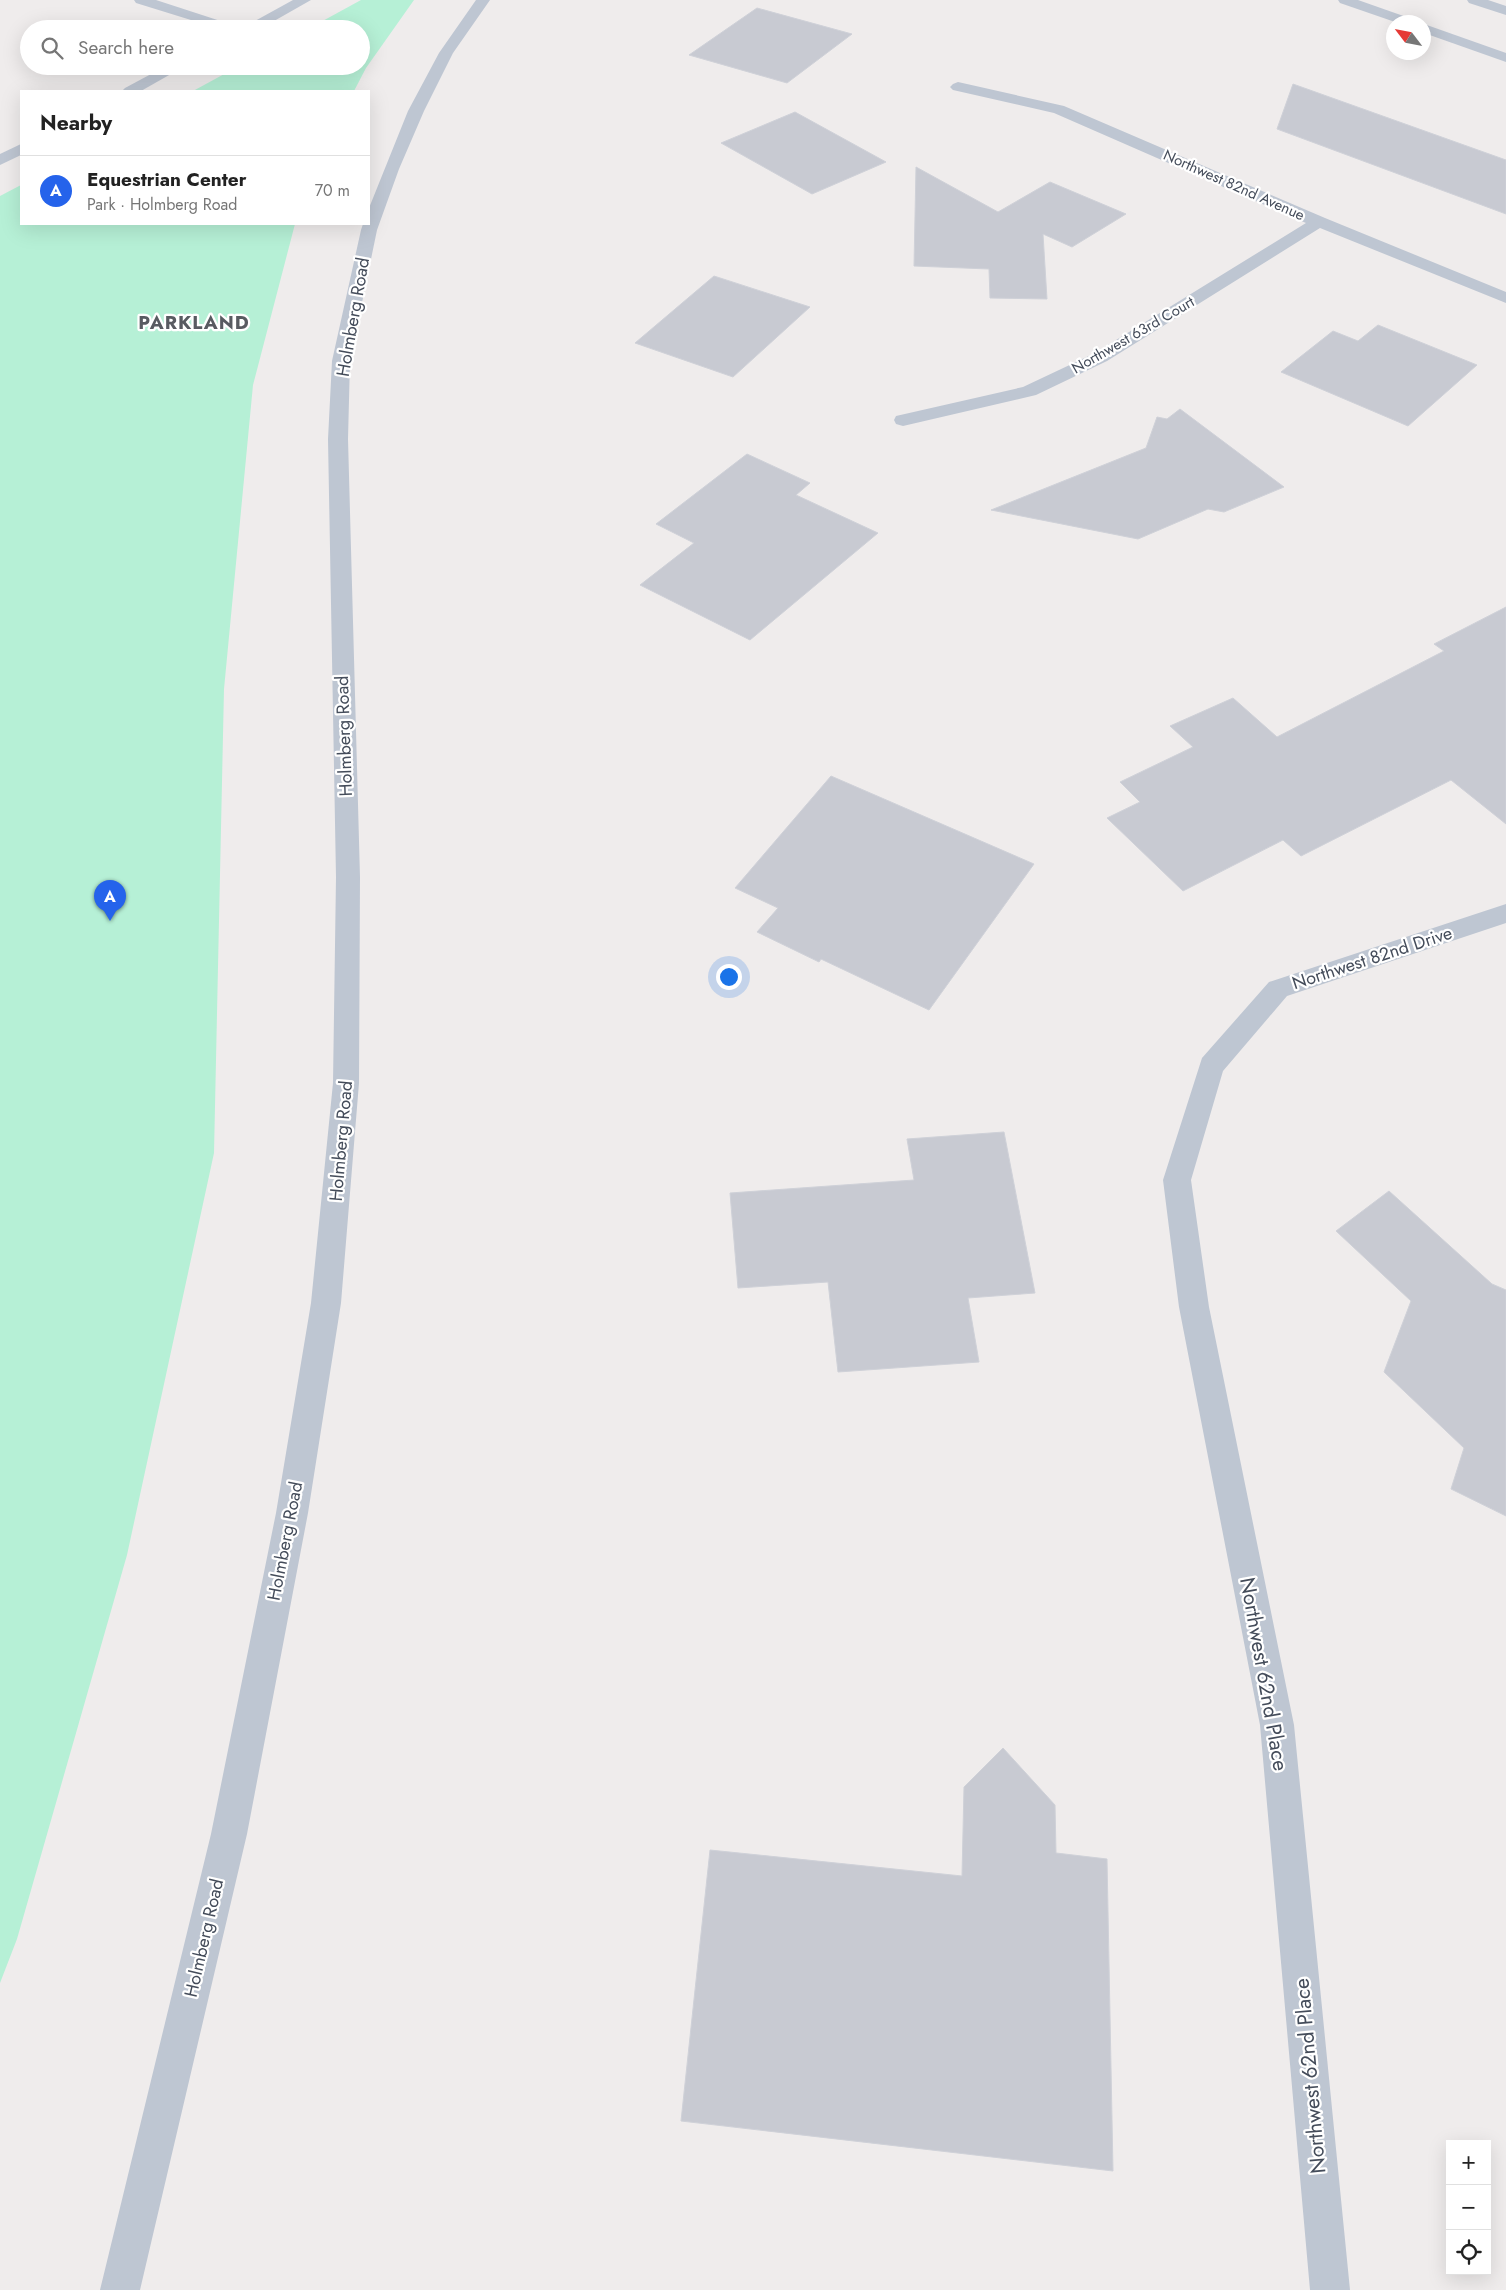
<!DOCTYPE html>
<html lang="en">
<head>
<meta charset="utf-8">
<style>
	:root { --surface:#fff; --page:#f2f2f2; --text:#222; --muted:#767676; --line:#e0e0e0; --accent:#2563eb }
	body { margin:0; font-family:Jost,sans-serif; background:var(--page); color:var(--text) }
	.controls { position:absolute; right:15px; bottom:15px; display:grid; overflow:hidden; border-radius:0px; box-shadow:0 5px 20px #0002 }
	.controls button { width:45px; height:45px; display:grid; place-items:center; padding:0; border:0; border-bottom:1px solid var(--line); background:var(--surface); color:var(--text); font:25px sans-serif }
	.compass { position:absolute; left:1386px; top:15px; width:45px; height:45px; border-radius:50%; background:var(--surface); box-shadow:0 5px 20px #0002; rotate:302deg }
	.you { position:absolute; left:728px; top:976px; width:18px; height:18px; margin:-12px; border:4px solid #fff; border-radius:50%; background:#1a73e8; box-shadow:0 0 0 8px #1a73e833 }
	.badge { display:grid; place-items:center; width:32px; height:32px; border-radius:50%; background:var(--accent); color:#fff; font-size:16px; font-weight:700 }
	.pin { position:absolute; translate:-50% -41px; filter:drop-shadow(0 1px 2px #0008) }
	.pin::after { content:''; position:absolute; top:26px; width:18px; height:15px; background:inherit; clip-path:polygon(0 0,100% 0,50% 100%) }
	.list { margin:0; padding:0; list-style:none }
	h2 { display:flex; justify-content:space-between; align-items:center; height:65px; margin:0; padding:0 20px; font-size:21px }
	h2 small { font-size:16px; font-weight:400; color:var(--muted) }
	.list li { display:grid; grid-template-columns:32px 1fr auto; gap:15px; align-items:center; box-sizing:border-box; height:70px; padding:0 20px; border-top:1px solid var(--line) }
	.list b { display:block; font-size:19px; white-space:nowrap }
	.list p { margin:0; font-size:16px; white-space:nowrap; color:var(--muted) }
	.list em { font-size:16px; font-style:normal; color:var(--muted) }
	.icon { flex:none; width:28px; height:28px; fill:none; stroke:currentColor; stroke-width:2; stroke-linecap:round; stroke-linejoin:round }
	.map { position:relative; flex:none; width:1506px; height:2290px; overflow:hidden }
	.search { position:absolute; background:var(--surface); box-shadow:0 5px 20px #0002; left:20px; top:20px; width:350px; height:55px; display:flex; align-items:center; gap:12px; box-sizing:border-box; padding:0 18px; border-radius:28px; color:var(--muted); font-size:19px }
	.panel { position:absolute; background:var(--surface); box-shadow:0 5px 20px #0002; left:20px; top:90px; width:350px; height:135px; border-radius:0px }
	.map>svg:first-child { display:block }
</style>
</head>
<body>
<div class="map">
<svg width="1506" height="2290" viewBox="0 0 1506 2290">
	<rect width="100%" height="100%" fill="#efecec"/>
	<g fill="#b6f0d6">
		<polygon points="361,0 414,0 366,68 354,91 193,91 239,66 361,66 361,29 308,29"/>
		<polygon points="21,185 21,224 295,224 253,385 224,689 214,1153 127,1555 17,1939 0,1983 0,196"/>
	</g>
	<g fill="#c8cad2" stroke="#cfd1d8">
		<polygon points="757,8 852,34 787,83 689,55"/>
		<polygon points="1293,84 1506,160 1506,214 1277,129"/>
		<polygon points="795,112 886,162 812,194 721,143"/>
		<polygon points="916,167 998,212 1050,182 1126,214 1072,247 1043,234 1047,299 990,298 989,269 914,266"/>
		<polygon points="714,276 810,307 733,377 635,343"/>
		<polygon points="1378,325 1477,365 1408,426 1281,372 1333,331 1358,341"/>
		<polygon points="1180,409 1284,487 1224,512 1208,509 1138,539 991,510 1146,448 1157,417 1167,419"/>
		<polygon points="747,454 810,483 796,495 878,533 750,640 640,585 694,543 656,524"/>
		<polygon points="1506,607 1506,824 1451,780 1301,856 1283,840 1183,891 1107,818 1140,802 1120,782 1193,747 1170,726 1233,698 1277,737 1444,651 1434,644"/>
		<polygon points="831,776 1034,864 929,1010 821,959 819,962 757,932 778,908 735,888"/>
		<polygon points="1004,1132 1035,1293 968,1298 979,1362 838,1372 828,1282 738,1288 730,1193 914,1180 907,1139"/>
		<polygon points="1389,1191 1492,1284 1506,1290 1506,1516 1451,1489 1464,1448 1384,1372 1411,1301 1336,1231"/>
		<polygon points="1003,1748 1055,1805 1056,1853 1107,1859 1113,2171 681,2121 710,1850 962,1876 964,1787"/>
	</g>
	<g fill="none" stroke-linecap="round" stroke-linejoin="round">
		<g fill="#bec6d2" fill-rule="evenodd">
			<polygon points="134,0 156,0 242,28 293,0 311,0 260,29 220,29 136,3"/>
			<polygon points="476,0 490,0 453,53 424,111 399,169 377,230 350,361 348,439 360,877 359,1083 341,1303 308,1513 247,1834 140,2290 100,2290 211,1834 276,1513 311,1303 333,1083 336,877 328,439 332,361 361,230 363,224 369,224 369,208 408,111 439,53"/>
			<polygon points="1338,0 1358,0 1412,19 1414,22 1395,22 1340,3"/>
			<polygon points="1467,0 1488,0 1506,6 1506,15 1469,3"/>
			<polygon points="1424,24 1506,53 1506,62 1424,33"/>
			<polygon points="166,66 185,66 141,91 122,91 125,88"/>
			<polygon points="958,82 1064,106 1325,218 1506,292 1506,303 1320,228 1107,361 1036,395 903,426 896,424 894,420 896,416 1023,387 1095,353 1306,223 1054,113 953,90 950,87 953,84"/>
			<polygon points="21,144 21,155 0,165 0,154"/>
			<polygon points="1506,904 1506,923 1287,996 1223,1071 1191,1180 1209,1307 1294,1725 1350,2290 1310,2290 1260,1725 1179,1307 1163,1180 1202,1058 1269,982"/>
		</g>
	</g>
	<g text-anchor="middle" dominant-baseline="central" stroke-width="4.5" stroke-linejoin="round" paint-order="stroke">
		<g font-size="15" fill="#444c5a" stroke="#fff">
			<text transform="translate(1234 185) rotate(24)">Northwest 82nd Avenue</text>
			<text transform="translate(1133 335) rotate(-30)">Northwest 63rd Court</text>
		</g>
		<g font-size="18" fill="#444c5a" stroke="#fff">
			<text transform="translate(353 317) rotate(-80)">Holmberg Road</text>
			<text transform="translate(344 736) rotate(-92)">Holmberg Road</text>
			<text transform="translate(1372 958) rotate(-18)">Northwest 82nd Drive</text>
			<text transform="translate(341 1141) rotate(-85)">Holmberg Road</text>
			<text transform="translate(285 1541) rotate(-79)">Holmberg Road</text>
			<text transform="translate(204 1938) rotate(-77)">Holmberg Road</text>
		</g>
		<g font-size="19" font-weight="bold" letter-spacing="1" fill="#585b61" stroke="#fff">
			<text x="194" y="322">PARKLAND</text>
		</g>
		<g font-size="21" fill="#444c5a" stroke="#fff">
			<text transform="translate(1264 1674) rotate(80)">Northwest 62nd Place</text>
			<text transform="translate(1310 2076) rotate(-95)">Northwest 62nd Place</text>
		</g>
	</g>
</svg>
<div class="controls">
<button>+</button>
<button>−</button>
<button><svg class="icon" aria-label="locate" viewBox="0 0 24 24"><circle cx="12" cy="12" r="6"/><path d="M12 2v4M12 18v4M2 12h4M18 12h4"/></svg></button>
</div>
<svg class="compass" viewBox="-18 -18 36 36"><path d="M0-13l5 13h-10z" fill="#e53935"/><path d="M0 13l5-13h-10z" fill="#767676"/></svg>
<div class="you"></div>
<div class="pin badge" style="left:110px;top:921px">A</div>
<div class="search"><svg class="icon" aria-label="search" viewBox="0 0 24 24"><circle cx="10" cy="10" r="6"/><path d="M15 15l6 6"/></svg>Search here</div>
<section class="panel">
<h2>Nearby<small></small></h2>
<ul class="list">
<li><span class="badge">A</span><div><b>Equestrian Center</b><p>Park · Holmberg Road</p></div><em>70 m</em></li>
</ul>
</section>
</div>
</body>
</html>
